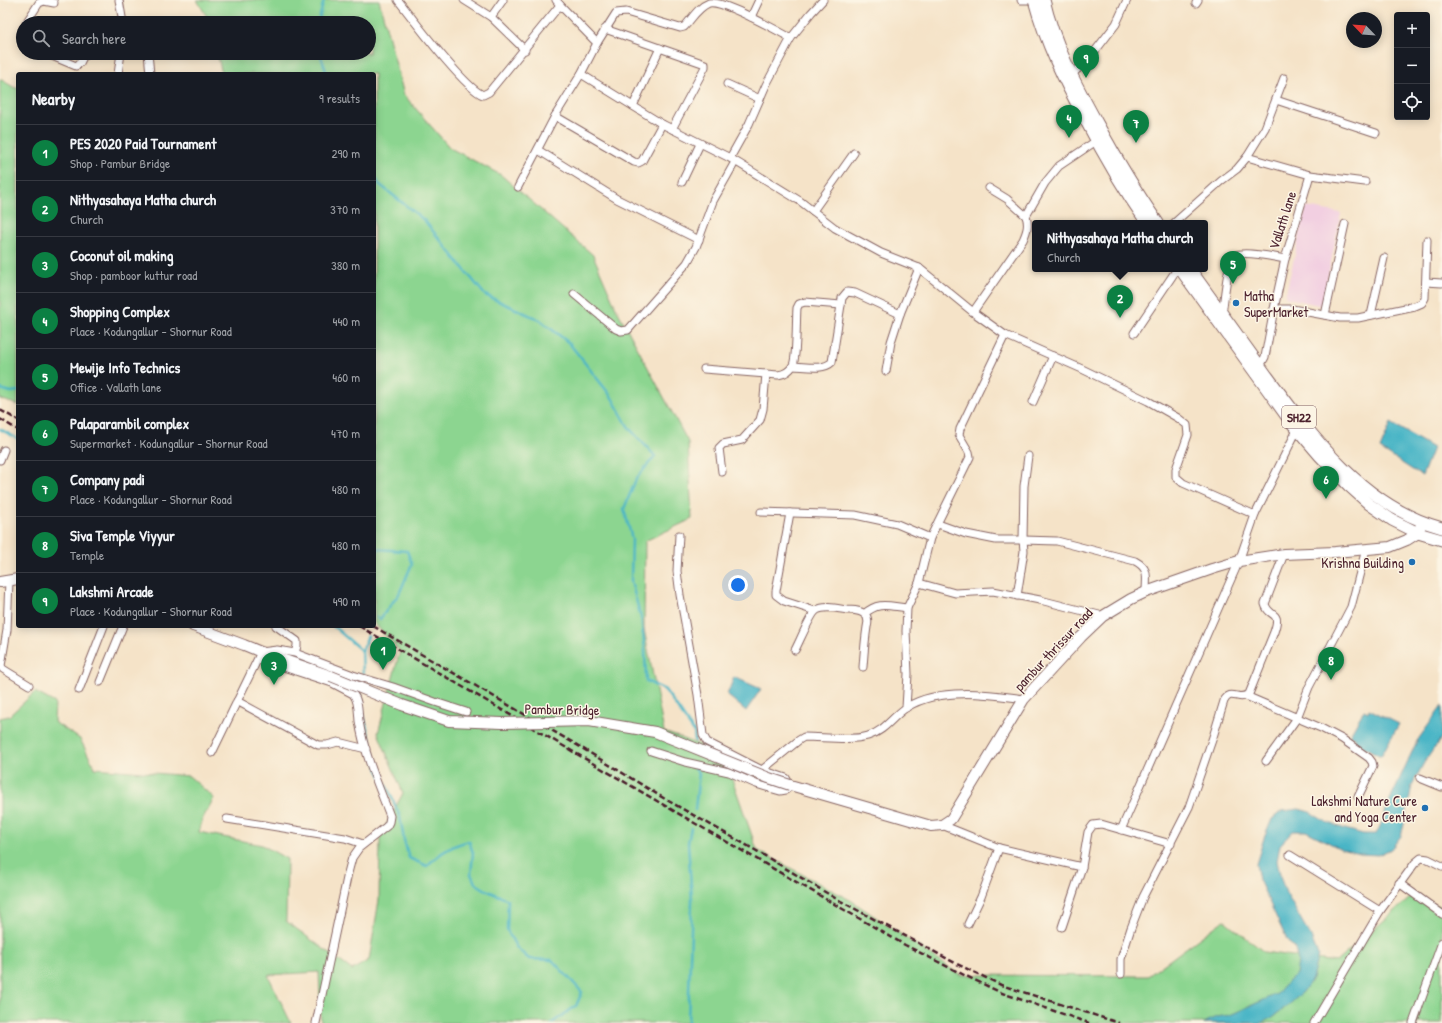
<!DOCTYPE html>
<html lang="en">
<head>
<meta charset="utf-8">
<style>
	:root { --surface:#171b24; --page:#242831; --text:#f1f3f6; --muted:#9ea1a6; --line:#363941; --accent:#0b8043 }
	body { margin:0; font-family:"Patrick Hand",sans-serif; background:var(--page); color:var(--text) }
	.controls { position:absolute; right:12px; top:12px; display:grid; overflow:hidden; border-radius:4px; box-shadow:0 2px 10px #0003 }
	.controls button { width:36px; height:36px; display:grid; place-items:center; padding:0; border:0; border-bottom:1px solid var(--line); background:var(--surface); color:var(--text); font:20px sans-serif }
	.compass { position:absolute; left:1346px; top:12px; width:36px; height:36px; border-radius:50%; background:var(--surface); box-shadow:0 2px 10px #0003; rotate:295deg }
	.you { position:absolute; left:738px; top:585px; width:14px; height:14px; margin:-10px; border:3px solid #fff; border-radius:50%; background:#1a73e8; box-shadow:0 0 0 6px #1a73e833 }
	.badge { display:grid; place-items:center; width:26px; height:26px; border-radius:50%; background:var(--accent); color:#fff; font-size:13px; font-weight:700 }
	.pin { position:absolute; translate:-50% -33px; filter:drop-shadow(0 1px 2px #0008) }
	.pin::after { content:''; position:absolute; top:21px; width:14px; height:12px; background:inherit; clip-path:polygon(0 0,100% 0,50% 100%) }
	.popup { position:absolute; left:1032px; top:220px; width:176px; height:52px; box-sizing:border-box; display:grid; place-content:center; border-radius:4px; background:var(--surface); filter:drop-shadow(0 1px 3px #0005); font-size:13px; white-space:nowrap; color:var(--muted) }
	.popup b { font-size:15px; color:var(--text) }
	.popup::after { content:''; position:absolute; left:50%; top:100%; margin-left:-8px; border:8px solid transparent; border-top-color:var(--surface) }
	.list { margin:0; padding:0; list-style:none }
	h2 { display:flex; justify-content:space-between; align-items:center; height:52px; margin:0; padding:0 16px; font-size:17px }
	h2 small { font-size:13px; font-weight:400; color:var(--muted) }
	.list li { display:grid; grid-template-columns:26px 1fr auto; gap:12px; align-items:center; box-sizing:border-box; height:56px; padding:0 16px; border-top:1px solid var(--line) }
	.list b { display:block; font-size:15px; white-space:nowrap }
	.list p { margin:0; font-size:13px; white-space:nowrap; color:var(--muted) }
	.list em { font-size:13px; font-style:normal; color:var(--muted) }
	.icon { flex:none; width:22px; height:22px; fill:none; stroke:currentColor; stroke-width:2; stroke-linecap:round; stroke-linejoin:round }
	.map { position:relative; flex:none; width:1442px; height:1023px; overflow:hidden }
	.search { position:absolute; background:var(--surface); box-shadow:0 2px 10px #0003; left:16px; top:16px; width:360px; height:44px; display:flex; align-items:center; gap:10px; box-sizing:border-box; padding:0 14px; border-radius:22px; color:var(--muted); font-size:15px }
	.panel { position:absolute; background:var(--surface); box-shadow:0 2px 10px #0003; left:16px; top:72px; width:360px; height:556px; border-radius:4px }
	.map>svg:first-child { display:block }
</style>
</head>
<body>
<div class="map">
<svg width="1442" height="1023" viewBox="0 0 1442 1023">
	<rect width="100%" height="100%" fill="#fcf5e5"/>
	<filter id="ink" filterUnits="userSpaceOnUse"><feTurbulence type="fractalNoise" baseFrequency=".025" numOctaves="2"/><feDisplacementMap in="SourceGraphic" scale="8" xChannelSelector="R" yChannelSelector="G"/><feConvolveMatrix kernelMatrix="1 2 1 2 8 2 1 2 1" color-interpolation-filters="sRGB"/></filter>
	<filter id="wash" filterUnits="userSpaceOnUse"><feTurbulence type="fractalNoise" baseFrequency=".012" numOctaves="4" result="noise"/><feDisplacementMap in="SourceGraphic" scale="16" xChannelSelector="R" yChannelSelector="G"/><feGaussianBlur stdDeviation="0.9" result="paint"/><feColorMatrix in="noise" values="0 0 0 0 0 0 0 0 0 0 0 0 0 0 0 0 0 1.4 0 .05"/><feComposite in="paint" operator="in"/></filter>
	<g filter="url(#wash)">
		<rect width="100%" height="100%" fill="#f5e3c8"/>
		<polygon fill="#f2cfe1" points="1306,207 1341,213 1322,306 1285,297"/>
		<g fill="#8cd590" stroke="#6b7a5e">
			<polygon points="197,0 379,0 404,95 450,148 501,175 593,255 617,310 688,442 692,519 645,541 644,629 664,732 723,753 757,850 852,901 960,975 1148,976 1224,920 1264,952 1336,962 1410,898 1442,907 1442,1023 321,1023 319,972 268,975 291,1023 0,1023 0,718 9,716 35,692 55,703 54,722 80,739 95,768 189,776 214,798 203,818 199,832 262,845 287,859 286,921 352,970 369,960 379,900 380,837 403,793 378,733 400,651 374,623 374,74 222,74 217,53 369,53 369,23 209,23 207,17"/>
			<polygon points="0,79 15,88 18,88 18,405 0,399"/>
		</g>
		<g fill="#49b5c6" stroke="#4a6a78">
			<polygon points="1391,423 1433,448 1422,476 1380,449"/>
			<polygon points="734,677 761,689 746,711 727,695"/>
			<polygon points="1442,706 1442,737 1424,763 1412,785 1406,816 1401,836 1391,849 1378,855 1360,854 1341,849 1306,831 1293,831 1280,845 1277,861 1281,879 1286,893 1311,937 1318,955 1312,979 1303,992 1291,1003 1270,1019 1261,1023 1204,1023 1216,1017 1230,1015 1277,994 1296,974 1298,961 1295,949 1287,940 1259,880 1256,864 1264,838 1272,819 1282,811 1299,809 1310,812 1326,822 1345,829 1363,834 1376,834 1383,820 1387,806 1417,741"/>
			<polygon points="1369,709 1399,724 1381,756 1354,742 1356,738 1349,736 1364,710 1368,712"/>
		</g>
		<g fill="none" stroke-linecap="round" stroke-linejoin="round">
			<g stroke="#49b5c6" stroke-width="2.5">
				<polyline points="318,23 324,0"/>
				<polyline points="320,53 327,74"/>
				<polyline points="374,175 379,184 424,220 485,295 540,320 569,343 611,396 629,428 655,456 636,479 624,509 632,539 631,581 641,618 645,650 646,681 665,690 694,732 695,741"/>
				<polyline points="0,389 11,392 18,391"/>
				<polyline points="0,429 18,439"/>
				<polyline points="374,549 407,551 412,564 399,594 380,619 377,617"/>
				<polyline points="333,626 362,651"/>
				<polyline points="363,674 362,651 368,636"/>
				<path d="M361,694L362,709L378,770L390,793L400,817L404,840L409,858L427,866C439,853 452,845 469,841L473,853L471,874L475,883L486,890L508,900L507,930L516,947L529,959L552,960L582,992L576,1006L552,1023"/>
				<polyline points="694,766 699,773 695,810"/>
				<polyline points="688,1023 692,900 688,843 691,828"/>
			</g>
		</g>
	</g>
	<g filter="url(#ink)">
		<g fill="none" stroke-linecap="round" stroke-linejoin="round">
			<g stroke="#866462" stroke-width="9">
				<g id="minor">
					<polyline points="119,0 123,23"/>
					<path d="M398,0C413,19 464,88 483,95L489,92L560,5L556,0"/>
					<polyline points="464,0 491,17 525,50"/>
					<polyline points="1021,0 1028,0"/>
					<polyline points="1196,3 1198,0"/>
					<polyline points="560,5 597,43"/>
					<polyline points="491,17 503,0"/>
					<polyline points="751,17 759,0"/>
					<polyline points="26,23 39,3 44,1 54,3"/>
					<polyline points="23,28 21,36 23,42"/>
					<polyline points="605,29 705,64 705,67 672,129"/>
					<polyline points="45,53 76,66 80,63 85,53"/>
					<polyline points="148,53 150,74"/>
					<polyline points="118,74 121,53"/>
					<polyline points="581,74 662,124 730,158 800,201 835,228 881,253 919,268 973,312 1005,335 1082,369 1148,401 1178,418 1187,425 1188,435 1176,469 1176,477 1183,483 1255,515 1297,430"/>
					<polyline points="1069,77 1089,59 1116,24 1127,0"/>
					<polyline points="727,84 760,99"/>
					<polyline points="1276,100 1376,133"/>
					<polyline points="633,106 660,48"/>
					<polyline points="555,116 634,162 638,163 642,161 662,124"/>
					<polyline points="538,150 617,199 699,240"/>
					<polyline points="1247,157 1310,175 1365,182"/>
					<polyline points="730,158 749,124 766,85 791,38 811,13 823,0"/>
					<polyline points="682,182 700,144"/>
					<path d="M518,187L555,116L581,74L597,43L616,13L626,12L680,28L684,27C691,20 698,7 709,3C723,0 776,30 791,38"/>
					<polyline points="989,188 1007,199 1026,216"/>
					<polyline points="813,211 854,153"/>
					<polyline points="1174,223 1221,181 1237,169 1247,157 1265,128 1284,78"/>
					<polyline points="1426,282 1442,283"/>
					<polyline points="574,294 616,329 621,331 628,330 687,263 696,247 713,201 735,162"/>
					<polyline points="1274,309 1285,259"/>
					<path d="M973,312L1023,240C1027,231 1029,225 1026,216L1045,183L1059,166L1096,141"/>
					<path d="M1222,314C1224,304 1227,258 1236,255C1244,251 1275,257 1285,259L1310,175"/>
					<polyline points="1325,315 1345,224"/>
					<polyline points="1371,315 1384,258"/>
					<polyline points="1134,333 1177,269"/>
					<path d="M793,366C804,366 823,371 832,362L841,305L842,298L847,292L855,293L900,314"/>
					<polyline points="1260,366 1265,357 1274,309 1292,309 1340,318 1358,318 1415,306 1422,303 1425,298 1427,240"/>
					<path d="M704,369L778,375C785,374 790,371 793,365C797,356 796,319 797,308L799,304L805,302L841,305"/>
					<polyline points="886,371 891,342 900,314 919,268"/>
					<polyline points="1033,402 1053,356"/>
					<polyline points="0,460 4,450"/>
					<polyline points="722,472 719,448 723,444 742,440 760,420 763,409 766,374"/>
					<polyline points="761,512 855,515 897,524 930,538"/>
					<polyline points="790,513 776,591 776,595 784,601 815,611"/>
					<polyline points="938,524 966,534 996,540 1023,540 1024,486 1028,456"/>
					<polyline points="9,581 7,630 1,666 3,669 29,685"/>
					<polyline points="919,583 930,538 970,457 969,452 959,435 960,429 1005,335"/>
					<path d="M1017,596L1024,551L1023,540L1057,541L1135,561C1150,569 1146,577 1146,592"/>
					<path d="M864,614C879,601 888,606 907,608"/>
					<polyline points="276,626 297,641 297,646 295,653"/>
					<path d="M795,650C799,643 811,613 817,610C825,605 839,609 847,610C853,610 864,611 867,617C868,620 868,624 867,627C865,640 864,653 863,667"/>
					<path d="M259,659L332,683L353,694C359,701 358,712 359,721C364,753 378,785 390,816L389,822L387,826L359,848L352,858L348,873L316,1023"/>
					<polyline points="100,682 123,626"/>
					<polyline points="79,690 104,626"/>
					<polyline points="1246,696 1321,728 1342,739 1369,758 1372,762 1373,766 1358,797"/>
					<polyline points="237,701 318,745 327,745 338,742 366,749"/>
					<polyline points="906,708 908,674 906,631 907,608 919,583 955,593 993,591 1040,600 1103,616"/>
					<polyline points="651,751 685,762 729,772 756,784 780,791 786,790 790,785 786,778 762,770 707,742 703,735 698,695 680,595 677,571 679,535"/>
					<polyline points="212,753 261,652 277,650 295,653 353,675 393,687 435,702 466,712"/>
					<polyline points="1266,761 1297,718 1309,687 1351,607 1366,549"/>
					<path d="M762,770L799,740L804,737C823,737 851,741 868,736C885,731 893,716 907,707C939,687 988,694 1024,699"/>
					<polyline points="1420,778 1442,787"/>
					<polyline points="227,819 345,838 363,844"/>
					<polyline points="942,825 999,848 981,897 968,924"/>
					<polyline points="1121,830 1239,561 1255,515"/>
					<polyline points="999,848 1082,867"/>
					<polyline points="1290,855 1380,911 1415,863 1421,858 1428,859 1442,866"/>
					<polyline points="1399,883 1442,914"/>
					<polyline points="1062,927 1082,867 1088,832 1093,825 1101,824 1171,844"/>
					<path d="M1121,974V959L1131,928L1143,897L1189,807L1213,737L1224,701C1231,688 1239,702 1249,694L1274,632C1282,609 1269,619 1265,604L1284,554"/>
					<polyline points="1314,1023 1380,911"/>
					<polyline points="1413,1023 1442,942"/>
				</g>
			</g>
			<g stroke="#866462" stroke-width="12">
				<g id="secondary">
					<polyline points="0,582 18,579"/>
					<polyline points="193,626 244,645 261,652 331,676"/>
					<polyline points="790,785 931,826 942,825 951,819 1024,699 1081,637 1103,616 1131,599 1146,592 1212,569 1239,561 1284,554 1335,552 1390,547 1407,540 1418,533 1422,522"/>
				</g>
			</g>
			<g stroke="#866462" stroke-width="13">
				<g id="primary">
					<path d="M1034,0C1046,44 1064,81 1086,121C1104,156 1124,190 1147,223"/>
					<path d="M1044,0C1054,43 1075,83 1096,121C1115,156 1135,190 1158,223"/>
					<polyline points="1180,269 1290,421 1320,456 1349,486 1369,504 1392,520 1418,533 1442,540"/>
					<path d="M1190,269C1215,304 1240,338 1265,373C1311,435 1363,507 1442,528"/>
				</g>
			</g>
			<use href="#minor" stroke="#fff" stroke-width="7"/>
			<use href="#secondary" stroke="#fff" stroke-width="10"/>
			<use href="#primary" stroke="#fff" stroke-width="11"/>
			<g stroke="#4a1f2b" stroke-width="2.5" stroke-dasharray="6 3" stroke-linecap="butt">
				<polyline points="0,410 18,420"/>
				<polyline points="0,419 18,430"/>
				<polyline points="359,626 703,828 905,945 964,975 1002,993 1089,1023"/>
				<polyline points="373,626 577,745 665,799 755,850 835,898 957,964 1001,985 1119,1023"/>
			</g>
			<g stroke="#866462" stroke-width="12" stroke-linecap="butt">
				<polyline id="secondary-bridge" points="331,676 402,705 449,721 502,723 589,721 655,732 769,778 790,785"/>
			</g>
			<use href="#secondary-bridge" stroke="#fff" stroke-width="10"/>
		</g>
	</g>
	<g fill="#1f6fb2" stroke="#fcf5e5" stroke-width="1.5">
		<circle cx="1236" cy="303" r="4"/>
		<circle cx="1412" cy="562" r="4"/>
		<circle cx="1425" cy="808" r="4"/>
	</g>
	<g text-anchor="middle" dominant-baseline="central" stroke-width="3" stroke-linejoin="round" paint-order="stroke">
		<rect fill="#fcf5e5" stroke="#7f5f63" stroke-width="1" x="1282" y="406" width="34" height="22" rx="3"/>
		<g font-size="13" font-weight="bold" fill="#4a1f2b">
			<text x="1299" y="417">SH22</text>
		</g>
		<g font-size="14" fill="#4a1f2b" stroke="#fcf5e5">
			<text transform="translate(1282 220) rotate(-72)">Vallath lane</text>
			<text transform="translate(1053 649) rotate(-47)">pambur thrissur road</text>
			<text transform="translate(562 709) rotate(1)">Pambur Bridge</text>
		</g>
		<g font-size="14" fill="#4a1f2b" stroke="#fcf5e5" text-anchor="end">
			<text x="1244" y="295" text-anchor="start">Matha<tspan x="1244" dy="16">SuperMarket</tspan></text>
			<text x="1404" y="562">Krishna Building</text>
			<text x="1417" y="800">Lakshmi Nature Cure<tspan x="1417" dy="16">and Yoga Center</tspan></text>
		</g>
	</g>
</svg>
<div class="controls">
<button>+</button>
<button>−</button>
<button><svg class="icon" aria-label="locate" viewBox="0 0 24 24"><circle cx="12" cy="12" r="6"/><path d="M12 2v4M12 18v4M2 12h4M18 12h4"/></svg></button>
</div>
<svg class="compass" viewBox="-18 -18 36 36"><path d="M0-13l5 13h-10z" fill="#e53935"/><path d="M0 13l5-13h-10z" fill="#9ea1a6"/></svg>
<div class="you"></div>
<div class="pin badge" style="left:383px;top:670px">1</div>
<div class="pin badge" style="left:1120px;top:318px">2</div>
<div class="popup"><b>Nithyasahaya Matha church</b>Church</div>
<div class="pin badge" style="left:274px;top:685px">3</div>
<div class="pin badge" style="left:1069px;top:138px">4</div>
<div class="pin badge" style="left:1233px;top:284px">5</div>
<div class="pin badge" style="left:1326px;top:499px">6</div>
<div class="pin badge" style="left:1136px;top:143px">7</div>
<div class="pin badge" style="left:1331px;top:680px">8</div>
<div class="pin badge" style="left:1086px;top:78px">9</div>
<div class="search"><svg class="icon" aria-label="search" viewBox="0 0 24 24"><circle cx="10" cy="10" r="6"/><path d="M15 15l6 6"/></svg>Search here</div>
<section class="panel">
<h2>Nearby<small>9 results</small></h2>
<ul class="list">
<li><span class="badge">1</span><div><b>PES 2020 Paid Tournament</b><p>Shop · Pambur Bridge</p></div><em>290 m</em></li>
<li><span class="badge">2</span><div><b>Nithyasahaya Matha church</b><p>Church</p></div><em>370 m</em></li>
<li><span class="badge">3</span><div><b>Coconut oil making</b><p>Shop · pamboor kuttur road</p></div><em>380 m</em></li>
<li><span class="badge">4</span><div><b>Shopping Complex</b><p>Place · Kodungallur - Shornur Road</p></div><em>440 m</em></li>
<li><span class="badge">5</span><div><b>Mewije Info Technics</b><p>Office · Vallath lane</p></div><em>460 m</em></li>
<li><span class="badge">6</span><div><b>Palaparambil complex</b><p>Supermarket · Kodungallur - Shornur Road</p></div><em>470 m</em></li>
<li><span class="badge">7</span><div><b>Company padi</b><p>Place · Kodungallur - Shornur Road</p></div><em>480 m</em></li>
<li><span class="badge">8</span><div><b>Siva Temple Viyyur</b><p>Temple</p></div><em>480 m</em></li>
<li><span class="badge">9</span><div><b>Lakshmi Arcade</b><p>Place · Kodungallur - Shornur Road</p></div><em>490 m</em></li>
</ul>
</section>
</div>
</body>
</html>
